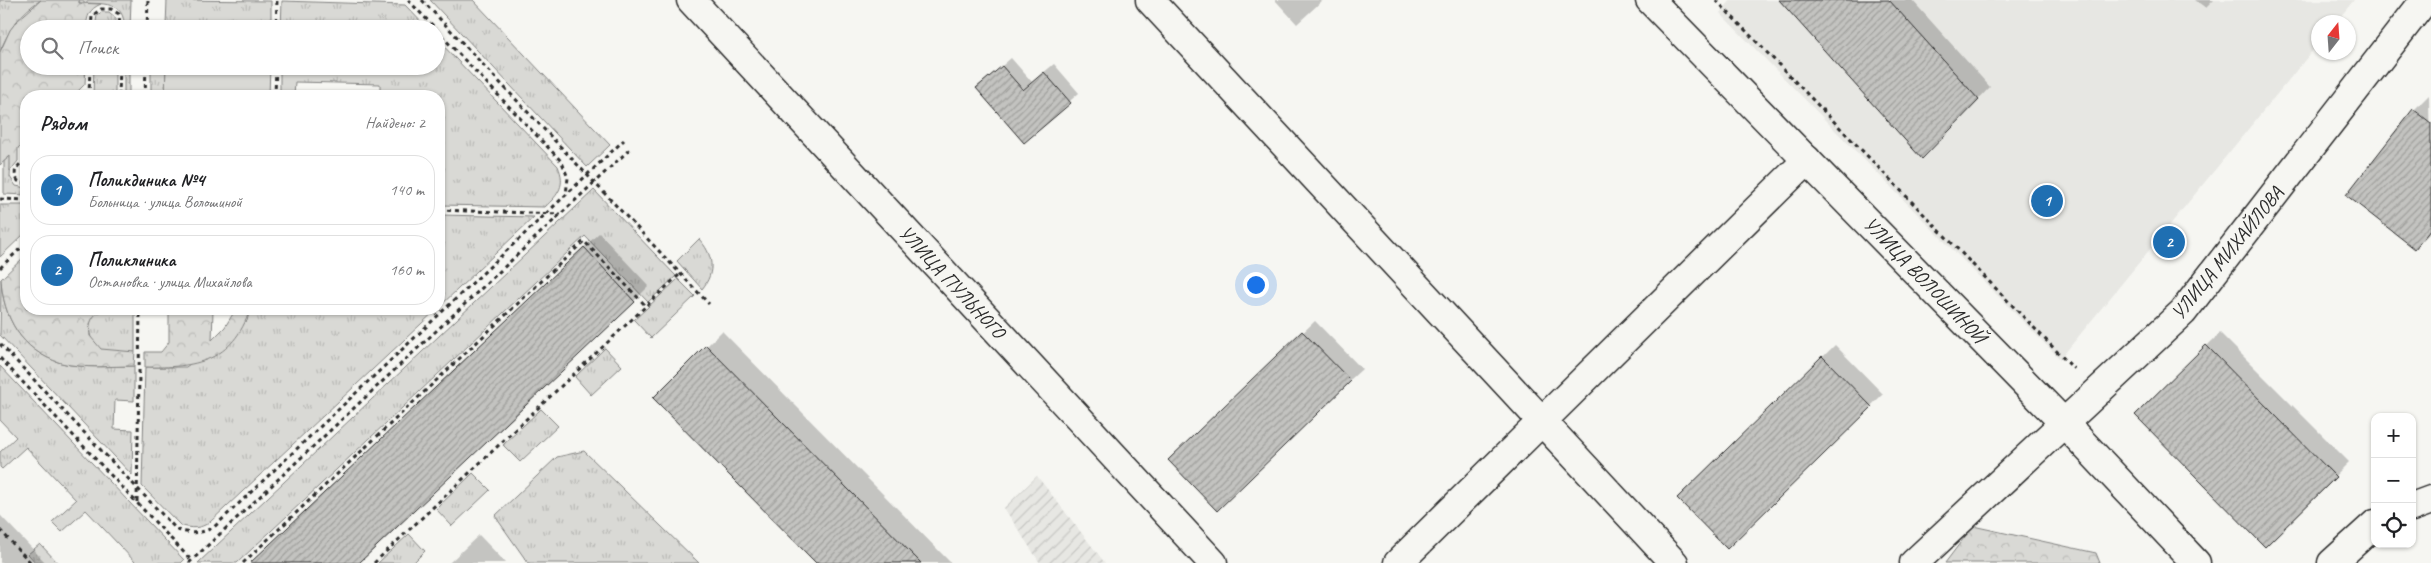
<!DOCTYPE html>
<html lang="ru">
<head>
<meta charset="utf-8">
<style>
	:root { --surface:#fff; --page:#f6f6f6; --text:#202124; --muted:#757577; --line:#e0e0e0; --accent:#1f6fb2 }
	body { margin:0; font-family:Caveat,sans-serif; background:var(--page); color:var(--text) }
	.controls { position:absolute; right:15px; bottom:15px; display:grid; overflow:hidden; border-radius:10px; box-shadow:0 1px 4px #0004 }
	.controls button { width:45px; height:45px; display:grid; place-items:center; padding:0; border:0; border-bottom:1px solid var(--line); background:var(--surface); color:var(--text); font:25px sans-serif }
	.compass { position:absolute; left:2311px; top:15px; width:45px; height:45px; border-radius:50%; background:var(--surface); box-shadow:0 1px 4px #0004; rotate:17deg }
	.you { position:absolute; left:1255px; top:284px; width:18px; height:18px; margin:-12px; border:4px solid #fff; border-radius:50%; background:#1a73e8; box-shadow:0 0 0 8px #1a73e833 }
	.badge { display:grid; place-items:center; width:32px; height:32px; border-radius:50%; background:var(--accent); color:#fff; font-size:16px; font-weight:700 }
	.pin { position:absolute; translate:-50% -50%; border:2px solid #fff; box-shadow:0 1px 5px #0006 }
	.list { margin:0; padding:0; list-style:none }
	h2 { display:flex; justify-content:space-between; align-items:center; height:65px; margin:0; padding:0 20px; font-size:21px }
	h2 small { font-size:16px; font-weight:400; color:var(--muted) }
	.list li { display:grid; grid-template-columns:32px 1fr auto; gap:15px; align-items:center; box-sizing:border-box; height:70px; margin:0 10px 10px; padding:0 10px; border:1px solid var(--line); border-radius:20px }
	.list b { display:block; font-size:19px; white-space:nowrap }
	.list p { margin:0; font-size:16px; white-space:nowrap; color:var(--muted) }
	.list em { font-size:16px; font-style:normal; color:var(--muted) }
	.icon { flex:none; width:28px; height:28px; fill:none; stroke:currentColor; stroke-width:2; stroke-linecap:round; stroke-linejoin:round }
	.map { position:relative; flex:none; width:2431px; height:563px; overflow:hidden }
	.search { position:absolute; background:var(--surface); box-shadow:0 1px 4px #0004; left:20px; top:20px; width:425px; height:55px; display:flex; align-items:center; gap:12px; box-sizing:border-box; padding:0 18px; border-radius:28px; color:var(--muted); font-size:19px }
	.panel { position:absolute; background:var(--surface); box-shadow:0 1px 4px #0004; left:20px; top:90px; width:425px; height:225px; border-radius:20px }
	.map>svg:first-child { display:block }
</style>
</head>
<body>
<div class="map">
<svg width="2431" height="563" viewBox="0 0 2431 563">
	<defs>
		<pattern id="industrial-furrows" width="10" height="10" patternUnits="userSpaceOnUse" patternTransform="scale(1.25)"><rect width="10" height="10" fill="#e7e7e3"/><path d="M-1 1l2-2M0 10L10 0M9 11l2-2" fill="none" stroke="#c6c6c3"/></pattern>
		<pattern id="grass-tufts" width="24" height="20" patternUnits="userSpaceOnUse" patternTransform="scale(1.25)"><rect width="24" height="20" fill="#d9d9d5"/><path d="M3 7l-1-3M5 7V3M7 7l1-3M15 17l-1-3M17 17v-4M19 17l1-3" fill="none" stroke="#babab7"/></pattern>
		<pattern id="forest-crowns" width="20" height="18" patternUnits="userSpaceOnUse" patternTransform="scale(1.25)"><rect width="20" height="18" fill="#d9d9d5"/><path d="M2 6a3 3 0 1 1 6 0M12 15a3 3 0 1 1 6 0" fill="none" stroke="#babab7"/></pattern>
		<pattern id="building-hatch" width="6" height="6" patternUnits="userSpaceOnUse" patternTransform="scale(1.25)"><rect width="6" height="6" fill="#c3c3c0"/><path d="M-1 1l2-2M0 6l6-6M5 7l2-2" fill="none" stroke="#9f9f9c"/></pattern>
	</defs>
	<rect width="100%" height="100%" fill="#f6f6f2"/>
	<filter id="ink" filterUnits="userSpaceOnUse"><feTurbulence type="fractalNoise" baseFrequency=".02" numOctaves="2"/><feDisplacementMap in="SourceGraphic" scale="10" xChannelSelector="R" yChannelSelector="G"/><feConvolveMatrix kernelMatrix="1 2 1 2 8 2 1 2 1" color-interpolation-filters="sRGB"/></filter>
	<g filter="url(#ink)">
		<polygon fill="#e7e7e3" points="1731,0 2354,0 2336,22 2318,22 2318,44 2060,359 1720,13"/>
		<polygon fill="url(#industrial-furrows)" points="1037,476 1105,563 1040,563 1004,508"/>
		<g fill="url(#grass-tufts)" stroke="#828280">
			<path d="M0,0H41C21,12 8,30 0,52Z"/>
			<path d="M79,0H131L130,29H124C126,0 102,4 79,3Z"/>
			<polygon points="167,0 271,1 271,28 166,26"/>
			<polygon points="430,0 473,0 610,145 587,167"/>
			<polygon points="282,1 405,5 428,29 356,29 356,25 296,24 296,29 281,29"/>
			<polygon points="109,12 116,18 116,29 95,29 97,15 102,12"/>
			<path d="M436,38L558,166C566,185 559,194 545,207L439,205V96H380V84L295,82L294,96H280V68L355,70L356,66H436Z"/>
			<polygon points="94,66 115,66 115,96 93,96"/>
			<rect x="124" y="66" width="5" height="30"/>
			<polygon points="151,66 166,66 165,96 151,96"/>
			<polygon points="11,155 10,177 16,186 26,188 26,195 4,194 4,161"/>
			<polygon points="594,190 676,276 648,302 585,236 237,563 198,563"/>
			<polygon points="0,205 26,205 26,232 0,257"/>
			<polygon points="439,215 534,217 439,307"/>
			<path d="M699,239C713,254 716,272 702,289L677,261Z"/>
			<path d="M1,279C3,317 21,351 61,363C84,369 111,366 134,366V401L115,400L114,429L133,430L132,475L0,335Z"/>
			<polygon points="678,279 695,296 651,338 634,320"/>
			<path d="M135,309V352C125,352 109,354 100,349C85,339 86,314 104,309C113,307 126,309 135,309Z"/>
			<path d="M250,309H437L210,522C200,529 191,529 180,525L142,486L145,367H186L247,321Z"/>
			<polygon points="605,348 622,366 591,395 575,377"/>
			<polygon points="0,366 184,560 181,563 136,563 86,510 62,532 52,522 76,500 26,447 2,469 0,467 0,452 16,437 0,420"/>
			<polygon points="541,409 558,426 520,462 503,445"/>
			<polygon points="584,451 699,563 528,563 495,516 557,457"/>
			<polygon points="473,473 490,490 452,526 436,509"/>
			<polygon points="409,534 425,551 413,563 378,563"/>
			<polygon points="40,544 58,563 36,563 28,554"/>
		</g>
		<g fill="url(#forest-crowns)" stroke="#828280" fill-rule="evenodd">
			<path d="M41,0H79V3L101,4C89,9 87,16 86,29H29V66H86L85,84L73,96H26V140L18,148V161L10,171V156L0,165V52L10,30L17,21Z"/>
			<path d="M26,255V309H107C93,312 88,322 90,336L101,349L135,352L134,366C111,366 84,369 61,363C21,351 3,317 1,279Z"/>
			<path d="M146,309H250C233,362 195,368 145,367V352H161L169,342V310ZM213,310L234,312L225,327L212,340Z"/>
			<polygon points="1973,526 2096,553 2100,563 1945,563"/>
		</g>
		<g fill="#d9d9d5" stroke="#828280">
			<polygon points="296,24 356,25 356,29 296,29"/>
			<polygon points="166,66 270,66 269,96 165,96"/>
			<polygon points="295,66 356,66 356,70 295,69"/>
		</g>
		<g fill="#0003">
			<polygon points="1275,0 1323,0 1297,24"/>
			<polygon points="1781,0 1912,0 1990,87 1934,146"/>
			<polygon points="2195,0 2214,0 2206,8"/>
			<polygon points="1011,58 1032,82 1054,64 1079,93 1024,141 987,79"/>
			<polygon points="2429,95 2431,232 2415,248 2347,195 2414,110"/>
			<polygon points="599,233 649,286 634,301 357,563 251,563"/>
			<polygon points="1315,321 1362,369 1350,380 1181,449"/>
			<polygon points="722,331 951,563 818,563 655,398"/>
			<polygon points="2220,333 2349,462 2265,545 2137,415"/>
			<polygon points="1835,345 1883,394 1727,547 1679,498"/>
			<polygon points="0,515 46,563 0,563"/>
			<polygon points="479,535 506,563 449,563"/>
		</g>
		<g fill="url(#building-hatch)" stroke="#2b2b2b">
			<polygon points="1779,0 1889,0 1979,100 1922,159"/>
			<polygon points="1002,66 1023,90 1044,72 1071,103 1024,143 976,88"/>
			<polygon points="2413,109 2431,123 2431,229 2415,249 2346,195"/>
			<polygon points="584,247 635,302 359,563 250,563"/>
			<polygon points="1302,331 1351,381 1217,511 1168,460"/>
			<polygon points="706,345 921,563 816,563 653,398"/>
			<polygon points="2206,345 2336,477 2265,547 2135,415"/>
			<polygon points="1822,356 1872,407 1727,549 1677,498"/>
		</g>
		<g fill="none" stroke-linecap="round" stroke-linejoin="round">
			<g stroke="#2b2b2b" stroke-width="31">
				<g id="minor">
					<polyline points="691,0 1213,563"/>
					<polyline points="1150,0 1674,563"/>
					<polyline points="1650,0 2064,423 2196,563"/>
					<polyline points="2412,507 2431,500"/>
					<polyline points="1398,563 1807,160"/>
					<polyline points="1914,563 2183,312 2425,0"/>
					<polyline points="2332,563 2375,524"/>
				</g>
			</g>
			<g stroke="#2b2b2b" stroke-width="3" stroke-dasharray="4 4" stroke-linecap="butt">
				<polyline points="408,0 436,29"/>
				<polyline points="422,0 709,304"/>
				<polyline points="1716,0 2074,369"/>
				<polyline points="91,29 92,16 101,9 111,9 119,14 120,29"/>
				<polyline points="147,29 148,0"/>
				<polyline points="276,29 277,0"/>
				<polyline points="436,30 562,162 568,178 566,194"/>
				<polyline points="89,96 90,66"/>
				<polyline points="119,96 120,66"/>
				<polyline points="145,96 146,66"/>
				<polyline points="275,96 276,66"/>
				<path d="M26,159C18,166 11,170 18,181L26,184"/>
				<polyline points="0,199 26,200"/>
				<polyline points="439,210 561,214"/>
				<polyline points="0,268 26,243"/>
				<path d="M0,344L177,530C191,534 201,534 214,527L624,140"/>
				<polyline points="0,358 192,561"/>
				<polyline points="137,502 140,309"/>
				<polyline points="0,530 31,563"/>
				<polyline points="189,563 631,148"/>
				<polyline points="243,563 584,241 646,306 680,274"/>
				<polyline points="374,563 646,306"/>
			</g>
			<use href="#minor" stroke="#f6f6f2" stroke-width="28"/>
		</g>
	</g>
	<g text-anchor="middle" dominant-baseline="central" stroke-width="4" stroke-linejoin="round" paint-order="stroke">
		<g font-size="20" fill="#2b2b2b" stroke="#f6f6f2">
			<text transform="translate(2227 253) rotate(-51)">УЛИЦА МИХАЙЛОВА</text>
			<text transform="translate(1925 280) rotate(46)">УЛИЦА ВОЛОШИНОЙ</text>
			<text transform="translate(952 282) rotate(47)">УЛИЦА ПУЛЬНОГО</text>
		</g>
	</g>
</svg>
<div class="controls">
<button>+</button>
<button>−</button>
<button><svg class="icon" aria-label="locate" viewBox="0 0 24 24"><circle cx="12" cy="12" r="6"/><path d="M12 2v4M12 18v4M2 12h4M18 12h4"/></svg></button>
</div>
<svg class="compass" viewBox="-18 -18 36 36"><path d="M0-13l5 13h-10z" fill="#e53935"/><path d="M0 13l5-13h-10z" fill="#757577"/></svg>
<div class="you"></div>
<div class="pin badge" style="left:2047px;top:201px">1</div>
<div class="pin badge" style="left:2169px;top:242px">2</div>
<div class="search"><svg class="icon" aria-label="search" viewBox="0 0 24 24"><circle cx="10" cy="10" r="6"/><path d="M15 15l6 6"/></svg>Поиск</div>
<section class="panel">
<h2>Рядом<small>Найдено: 2</small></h2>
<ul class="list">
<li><span class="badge">1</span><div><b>Поликдиника №4</b><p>Больница · улица Волошиной</p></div><em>140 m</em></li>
<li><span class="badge">2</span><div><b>Поликлиника</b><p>Остановка · улица Михайлова</p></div><em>160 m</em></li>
</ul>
</section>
</div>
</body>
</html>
